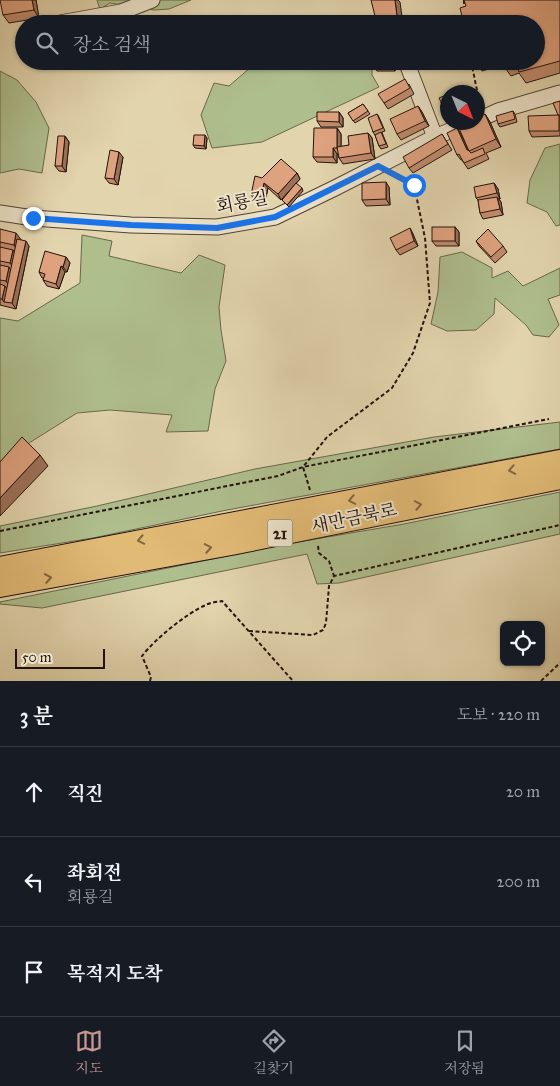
<!DOCTYPE html>
<html lang="ko">
<head>
<meta charset="utf-8">
<style>
	:root { --surface:#171b24; --page:#242831; --text:#f1f3f6; --muted:#9ea1a6; --line:#363941; --accent:#c59692 }
	body { margin:0; font-family:"IM FELL Great Primer","Noto Serif KR",serif; background:var(--page); color:var(--text) }
	.controls { position:absolute; right:15px; bottom:15px; display:grid; overflow:hidden; border-radius:8px; box-shadow:0 1px 4px #0004 }
	.controls button { width:45px; height:45px; display:grid; place-items:center; padding:0; border:0; border-bottom:1px solid var(--line); background:var(--surface); color:var(--text); font:25px sans-serif }
	.compass { position:absolute; left:440px; top:85px; width:45px; height:45px; border-radius:50%; background:var(--surface); box-shadow:0 1px 4px #0004; rotate:137deg }
	.scale { position:absolute; left:15px; bottom:12px; width:90px; box-sizing:border-box; padding-left:5px; border:2px solid #23120c; border-top:0; font-size:14px; line-height:18px; white-space:nowrap; color:#23120c; -webkit-text-stroke:4px #ece3ca; paint-order:stroke }
	.stop { position:absolute; width:15px; height:15px; margin:-11px; border:4px solid #1a73e8; border-radius:50%; background:#fff }
	.stop.end { background:#1a73e8; border-color:#fff; box-shadow:0 1px 5px #0008 }
	.list { margin:0; padding:0; list-style:none }
	h2 { display:flex; justify-content:space-between; align-items:center; height:65px; margin:0; padding:0 20px; font-size:21px }
	h2 small { font-size:16px; font-weight:400; color:var(--muted) }
	.list li { display:grid; grid-template-columns:32px 1fr auto; gap:15px; align-items:center; box-sizing:border-box; height:90px; padding:0 20px; border-top:1px solid var(--line) }
	.list b { display:block; font-size:19px; white-space:nowrap }
	.list p { margin:0; font-size:16px; white-space:nowrap; color:var(--muted) }
	.list em { font-size:16px; font-style:normal; color:var(--muted) }
	.icon { flex:none; width:28px; height:28px; fill:none; stroke:currentColor; stroke-width:2; stroke-linecap:round; stroke-linejoin:round }
	.map { position:relative; flex:none; width:560px; height:681px; overflow:hidden }
	.search { position:absolute; background:var(--surface); box-shadow:0 1px 4px #0004; left:15px; right:15px; top:15px; height:55px; display:flex; align-items:center; gap:12px; box-sizing:border-box; padding:0 18px; border-radius:28px; color:var(--muted); font-size:19px }
	.sheet { height:335px; background:var(--surface) }
	nav { display:flex; justify-content:space-around; align-items:center; box-sizing:border-box; height:70px; border-top:1px solid var(--line); background:var(--surface); font-size:14px; color:var(--muted) }
	nav a { display:grid; justify-items:center; gap:2px }
	nav .on { color:var(--accent) }
	.map>svg:first-child { display:block }
</style>
</head>
<body>
<div class="map">
<svg width="560" height="681" viewBox="0 0 560 681">
	<rect width="100%" height="100%" fill="#e2d4ad"/>
	<filter id="stains"><feTurbulence type="fractalNoise" baseFrequency=".004" numOctaves="4"/><feColorMatrix values="0 0 0 0 .2 0 0 0 0 .09 0 0 0 0 .02 0 0 0 .5 -.17"/></filter>
	<radialGradient id="worn" r=".72"><stop offset=".6" stop-color="#630" stop-opacity="0"/><stop offset="1" stop-color="#630" stop-opacity=".3"/></radialGradient>
	<g fill="#afbe8d" stroke="#69684c">
		<polygon points="97,0 191,0 169,9 154,10 110,3 100,9"/>
		<polygon points="258,61 296,63 299,61 372,61 372,75 379,87 262,142 212,148 201,115 214,83 229,86"/>
		<polygon points="0,71 17,80 36,102 49,128 42,173 19,169 0,173"/>
		<polygon points="560,144 560,225 556,226 547,212 527,203 530,180 545,148"/>
		<polygon points="82,235 112,241 109,256 181,273 199,255 225,265 219,307 221,330 226,361 215,389 208,431 166,432 172,415 110,410 77,413 29,443 0,474 0,318 18,321 80,283"/>
		<polygon points="462,252 492,268 492,278 508,271 523,286 560,268 560,295 548,299 559,325 549,337 533,335 526,325 495,298 494,314 476,330 447,331 431,324 438,292 440,257"/>
		<polygon points="560,422 560,449 227,510 93,538 0,553 0,526 97,506 255,469 434,437"/>
		<polygon points="560,492 560,534 339,583 317,584 307,554 42,608 0,604 0,602 286,544 404,524"/>
	</g>
	<g fill="none" stroke-linecap="round" stroke-linejoin="round">
		<g stroke="#534234" stroke-width="17">
			<g id="minor">
				<polyline points="60,23 121,12 152,0"/>
				<polyline points="406,61 435,137"/>
				<polyline points="478,120 498,111 560,93"/>
				<polyline points="0,213 33,218 131,225 217,227 275,217 335,188 435,137 471,122"/>
			</g>
		</g>
		<g stroke="#23120c" stroke-width="24">
			<g id="highway">
				<polyline points="0,568 560,461"/>
				<polyline points="0,586 231,544 560,478"/>
			</g>
		</g>
		<g stroke="#23120c" stroke-width="2" stroke-dasharray="4 2.5" stroke-linecap="butt">
			<polyline points="464,0 464,9"/>
			<polyline points="471,61 480,105"/>
			<polyline points="310,490 303,467 327,437 392,388 413,353 430,303 425,238 414,185 393,174"/>
			<polyline points="0,531 278,476 303,467 549,419"/>
			<polyline points="318,546 319,553 329,561 334,576"/>
			<polyline points="249,631 313,635 323,630 326,623 329,586 334,576 560,525"/>
			<path d="M150,681L151,677L142,656C155,639 187,613 206,605C211,602 217,602 222,601L293,681"/>
			<polyline points="541,681 560,663"/>
		</g>
		<use href="#minor" stroke="#ece3ca" stroke-width="15"/>
		<use href="#highway" stroke="#e1ba76" stroke-width="22"/>
	</g>
	<g fill="#c08b6d" stroke="#23120c">
		<polygon points="36,0 39,18 9,23 3,15"/>
		<polygon points="560,0 560,73 526,83 519,73 511,76 503,65 482,71 475,61 536,61"/>
		<polygon points="395,61 395,71 377,71 373,65"/>
		<polygon points="409,84 414,94 388,109 384,103"/>
		<polygon points="448,94 448,113 444,108"/>
		<polygon points="560,101 560,136 532,137 529,131 558,115"/>
		<polygon points="363,104 370,114 355,123 348,113"/>
		<polygon points="418,106 422,112 429,126 401,140 397,134"/>
		<polygon points="513,111 515,114 517,122 500,127 498,124"/>
		<polygon points="339,112 343,118 343,127 321,127 317,121"/>
		<polygon points="377,114 379,117 385,131 382,132 383,135 388,147 381,149 379,146 375,135 373,132"/>
		<polygon points="485,114 490,122 501,147 486,153 489,159 468,169 462,160 461,160 457,155 457,128 461,134 468,149"/>
		<polygon points="337,128 341,134 341,147 349,145 368,133 372,138 375,159 343,164 339,158 338,154 337,154 337,163 317,162 313,157"/>
		<polygon points="442,134 452,150 413,173 409,168"/>
		<polygon points="65,136 69,142 66,172 59,171 55,166"/>
		<polygon points="207,138 206,149 195,148 193,145"/>
		<polygon points="123,157 118,185 109,183 105,178"/>
		<polygon points="297,173 300,179 281,200 268,188 265,202 255,200 251,195 262,178"/>
		<polygon points="494,183 498,189 500,199 499,199 501,202 503,215 483,219 480,213 478,200 476,198"/>
		<polygon points="389,187 390,205 366,206 362,200"/>
		<polygon points="455,227 459,232 459,246 436,246 432,241"/>
		<polygon points="410,228 413,234 418,246 400,255 396,250"/>
		<polygon points="0,229 21,240 29,246 16,309 0,305"/>
		<polygon points="476,241 503,246 507,252 495,263 479,246"/>
		<polygon points="66,257 70,263 67,272 65,272 59,289 47,286 43,280 44,278 42,278 39,272"/>
	</g>
	<g fill="#9c7159" stroke="#23120c">
		<polygon points="32,0 36,0 39,18 34,10"/>
		<polygon points="395,0 398,0 400,2 403,24 398,24"/>
		<polygon points="391,61 395,61 395,71 391,65"/>
		<polygon points="418,106 422,112 429,126 425,121"/>
		<polygon points="339,112 343,118 343,127 339,122"/>
		<polygon points="485,114 490,122 501,147 496,139"/>
		<polygon points="337,128 341,134 341,154 337,148"/>
		<polygon points="457,128 461,134 471,156 467,150"/>
		<polygon points="368,133 372,138 375,159 371,153"/>
		<polygon points="205,135 207,138 206,149 204,146"/>
		<polygon points="65,136 69,142 66,172 62,166"/>
		<polygon points="333,148 337,154 337,163 333,157"/>
		<polygon points="119,152 123,157 118,185 114,179"/>
		<polygon points="297,173 300,179 281,200 278,194"/>
		<polygon points="386,182 389,187 390,205 386,199"/>
		<polygon points="264,183 268,188 265,202 261,197"/>
		<polygon points="494,183 498,189 500,199 497,193"/>
		<polygon points="302,188 303,191 289,207 287,205"/>
		<polygon points="497,197 501,202 503,215 500,209"/>
		<polygon points="455,227 459,232 459,246 455,241"/>
		<polygon points="410,228 413,234 418,246 414,241"/>
		<polygon points="16,233 22,241 19,254 14,245"/>
		<polygon points="26,241 29,246 16,309 12,303"/>
		<polygon points="13,250 18,258 16,271 10,263"/>
		<polygon points="66,257 70,263 67,272 63,267"/>
		<polygon points="61,266 65,272 59,289 56,284"/>
		<polygon points="9,267 14,275 11,289 6,281"/>
		<polygon points="5,286 10,294 4,302 2,299"/>
		<polygon points="40,455 48,466 0,516 0,498"/>
	</g>
	<g fill="#dfa27f" stroke="#23120c">
		<polygon points="0,0 32,0 34,10 3,15"/>
		<polygon points="371,0 395,0 398,24 377,24"/>
		<polygon points="464,0 560,0 560,61 519,72 516,61 504,65 502,61 536,61 536,24 464,24 460,8 466,6"/>
		<rect x="373" y="61" width="18" height="4"/>
		<polygon points="405,79 410,88 384,103 378,94"/>
		<polygon points="460,87 463,92 450,92"/>
		<polygon points="448,94 448,107 447,106 444,108 439,98"/>
		<polygon points="560,101 560,116 559,116 559,115 558,115 553,103"/>
		<polygon points="363,104 368,111 353,121 348,113"/>
		<polygon points="418,106 425,121 397,134 390,119"/>
		<polygon points="513,111 515,119 498,124 496,116"/>
		<polygon points="317,112 339,112 339,122 317,121"/>
		<polygon points="377,114 383,128 373,132 368,118"/>
		<polygon points="485,114 496,139 469,151 458,126 465,122 478,122 478,117"/>
		<polygon points="559,115 559,131 529,131 528,116"/>
		<polygon points="314,128 337,128 337,148 333,148 333,157 313,157"/>
		<polygon points="457,128 467,150 468,150 471,153 483,148 485,154 464,163 459,154 457,155 447,133"/>
		<polygon points="381,132 386,144 379,146 375,135"/>
		<polygon points="368,133 371,153 339,158 337,147 349,145 348,136"/>
		<polygon points="442,134 448,144 409,168 403,157"/>
		<polygon points="194,135 205,135 204,146 193,145"/>
		<polygon points="58,136 65,136 62,166 55,166"/>
		<polygon points="110,150 119,152 114,179 105,178"/>
		<polygon points="281,159 297,173 278,194 264,183 261,197 251,195 255,176 262,178"/>
		<polygon points="386,182 386,199 362,200 362,183"/>
		<polygon points="296,183 302,188 287,205 282,200"/>
		<polygon points="494,183 497,193 476,198 474,187"/>
		<polygon points="497,197 500,209 480,213 478,200"/>
		<rect x="432" y="227" width="23" height="14"/>
		<polygon points="410,228 414,241 396,250 390,238"/>
		<polygon points="0,229 16,233 14,245 0,242"/>
		<polygon points="488,229 503,246 491,257 476,241"/>
		<polygon points="17,239 26,241 12,303 4,302"/>
		<polygon points="0,247 13,250 10,263 0,261"/>
		<polygon points="45,251 66,257 63,267 61,266 56,284 43,280 45,274 39,272"/>
		<polygon points="0,265 9,267 6,281 0,280"/>
		<polygon points="0,284 5,286 2,299 0,299"/>
		<polygon points="22,437 40,455 0,498 0,462"/>
	</g>
	<defs><path id="oneway-chevron" d="M-2-3.5L2.5 0L-2 3.5" fill="none" stroke-width="1.6" stroke-linecap="round" stroke-linejoin="round" transform="scale(1.25)"/></defs>
	<g stroke="#826641">
		<use href="#oneway-chevron" transform="translate(512 470) rotate(169)"/>
		<use href="#oneway-chevron" transform="translate(352 500) rotate(169)"/>
		<use href="#oneway-chevron" transform="translate(418 505) rotate(-11)"/>
		<use href="#oneway-chevron" transform="translate(141 540) rotate(169)"/>
		<use href="#oneway-chevron" transform="translate(208 548) rotate(-10)"/>
		<use href="#oneway-chevron" transform="translate(48 578) rotate(-10)"/>
	</g>
	<g fill="none" stroke-linecap="round" stroke-linejoin="round">
		<polyline stroke="#1a73e8" stroke-width="6" points="33,218 131,225 217,228 275,217 378,166 414,185"/>
	</g>
	<g text-anchor="middle" dominant-baseline="central" stroke-width="4" stroke-linejoin="round" paint-order="stroke">
		<rect fill="#ece3ca" stroke="#5f5145" stroke-width="1" x="267.5" y="519.5" width="25" height="27" rx="4"/>
		<g font-size="16" font-weight="bold" fill="#23120c">
			<text x="280" y="533">21</text>
		</g>
		<g font-size="18" fill="#23120c" stroke="#ece3ca">
			<text transform="translate(242 202) rotate(-11)">회룡길</text>
			<text transform="translate(354 518) rotate(-12)">새만금북로</text>
		</g>
	</g>
	<rect width="100%" height="100%" filter="url(#stains)"/>
	<rect width="100%" height="100%" fill="url(#worn)"/>
</svg>
<div class="controls">
<button><svg class="icon" aria-label="locate" viewBox="0 0 24 24"><circle cx="12" cy="12" r="6"/><path d="M12 2v4M12 18v4M2 12h4M18 12h4"/></svg></button>
</div>
<svg class="compass" viewBox="-18 -18 36 36"><path d="M0-13l5 13h-10z" fill="#e53935"/><path d="M0 13l5-13h-10z" fill="#9ea1a6"/></svg>
<div class="scale">50 m</div>
<div class="stop" style="left:414px;top:185px"></div>
<div class="stop end" style="left:33px;top:218px"></div>
<div class="search"><svg class="icon" aria-label="search" viewBox="0 0 24 24"><circle cx="10" cy="10" r="6"/><path d="M15 15l6 6"/></svg>장소 검색</div>
</div>
<section class="sheet">
<h2>3 분<small>도보 · 220 m</small></h2>
<ul class="list">
<li><svg class="icon" aria-label="ahead" viewBox="0 0 24 24"><path d="M12 20V5M6 11l6-6 6 6"/></svg><div><b>직진</b></div><em>20 m</em></li>
<li><svg class="icon" aria-label="left" viewBox="0 0 24 24"><path d="M17 20v-9H6M10 6l-5 5 5 5"/></svg><div><b>좌회전</b><p>회룡길</p></div><em>200 m</em></li>
<li><svg class="icon" aria-label="arrive" viewBox="0 0 24 24"><path d="M6 21V4h12l-3 4 3 4H6"/></svg><div><b>목적지 도착</b></div></li>
</ul>
</section>
<nav>
<a class="on"><svg class="icon" aria-label="map" viewBox="0 0 24 24"><path d="M3 6l6-2 6 2 6-2v14l-6 2-6-2-6 2zM9 4v14M15 6v14"/></svg>지도</a>
<a><svg class="icon" aria-label="directions" viewBox="0 0 24 24"><path d="M12 3l9 9-9 9-9-9zM9 14v-3h6M13 9l2 2-2 2"/></svg>길찾기</a>
<a><svg class="icon" aria-label="saved" viewBox="0 0 24 24"><path d="M7 4h10v16l-5-4-5 4z"/></svg>저장됨</a>
</nav>
</body>
</html>
